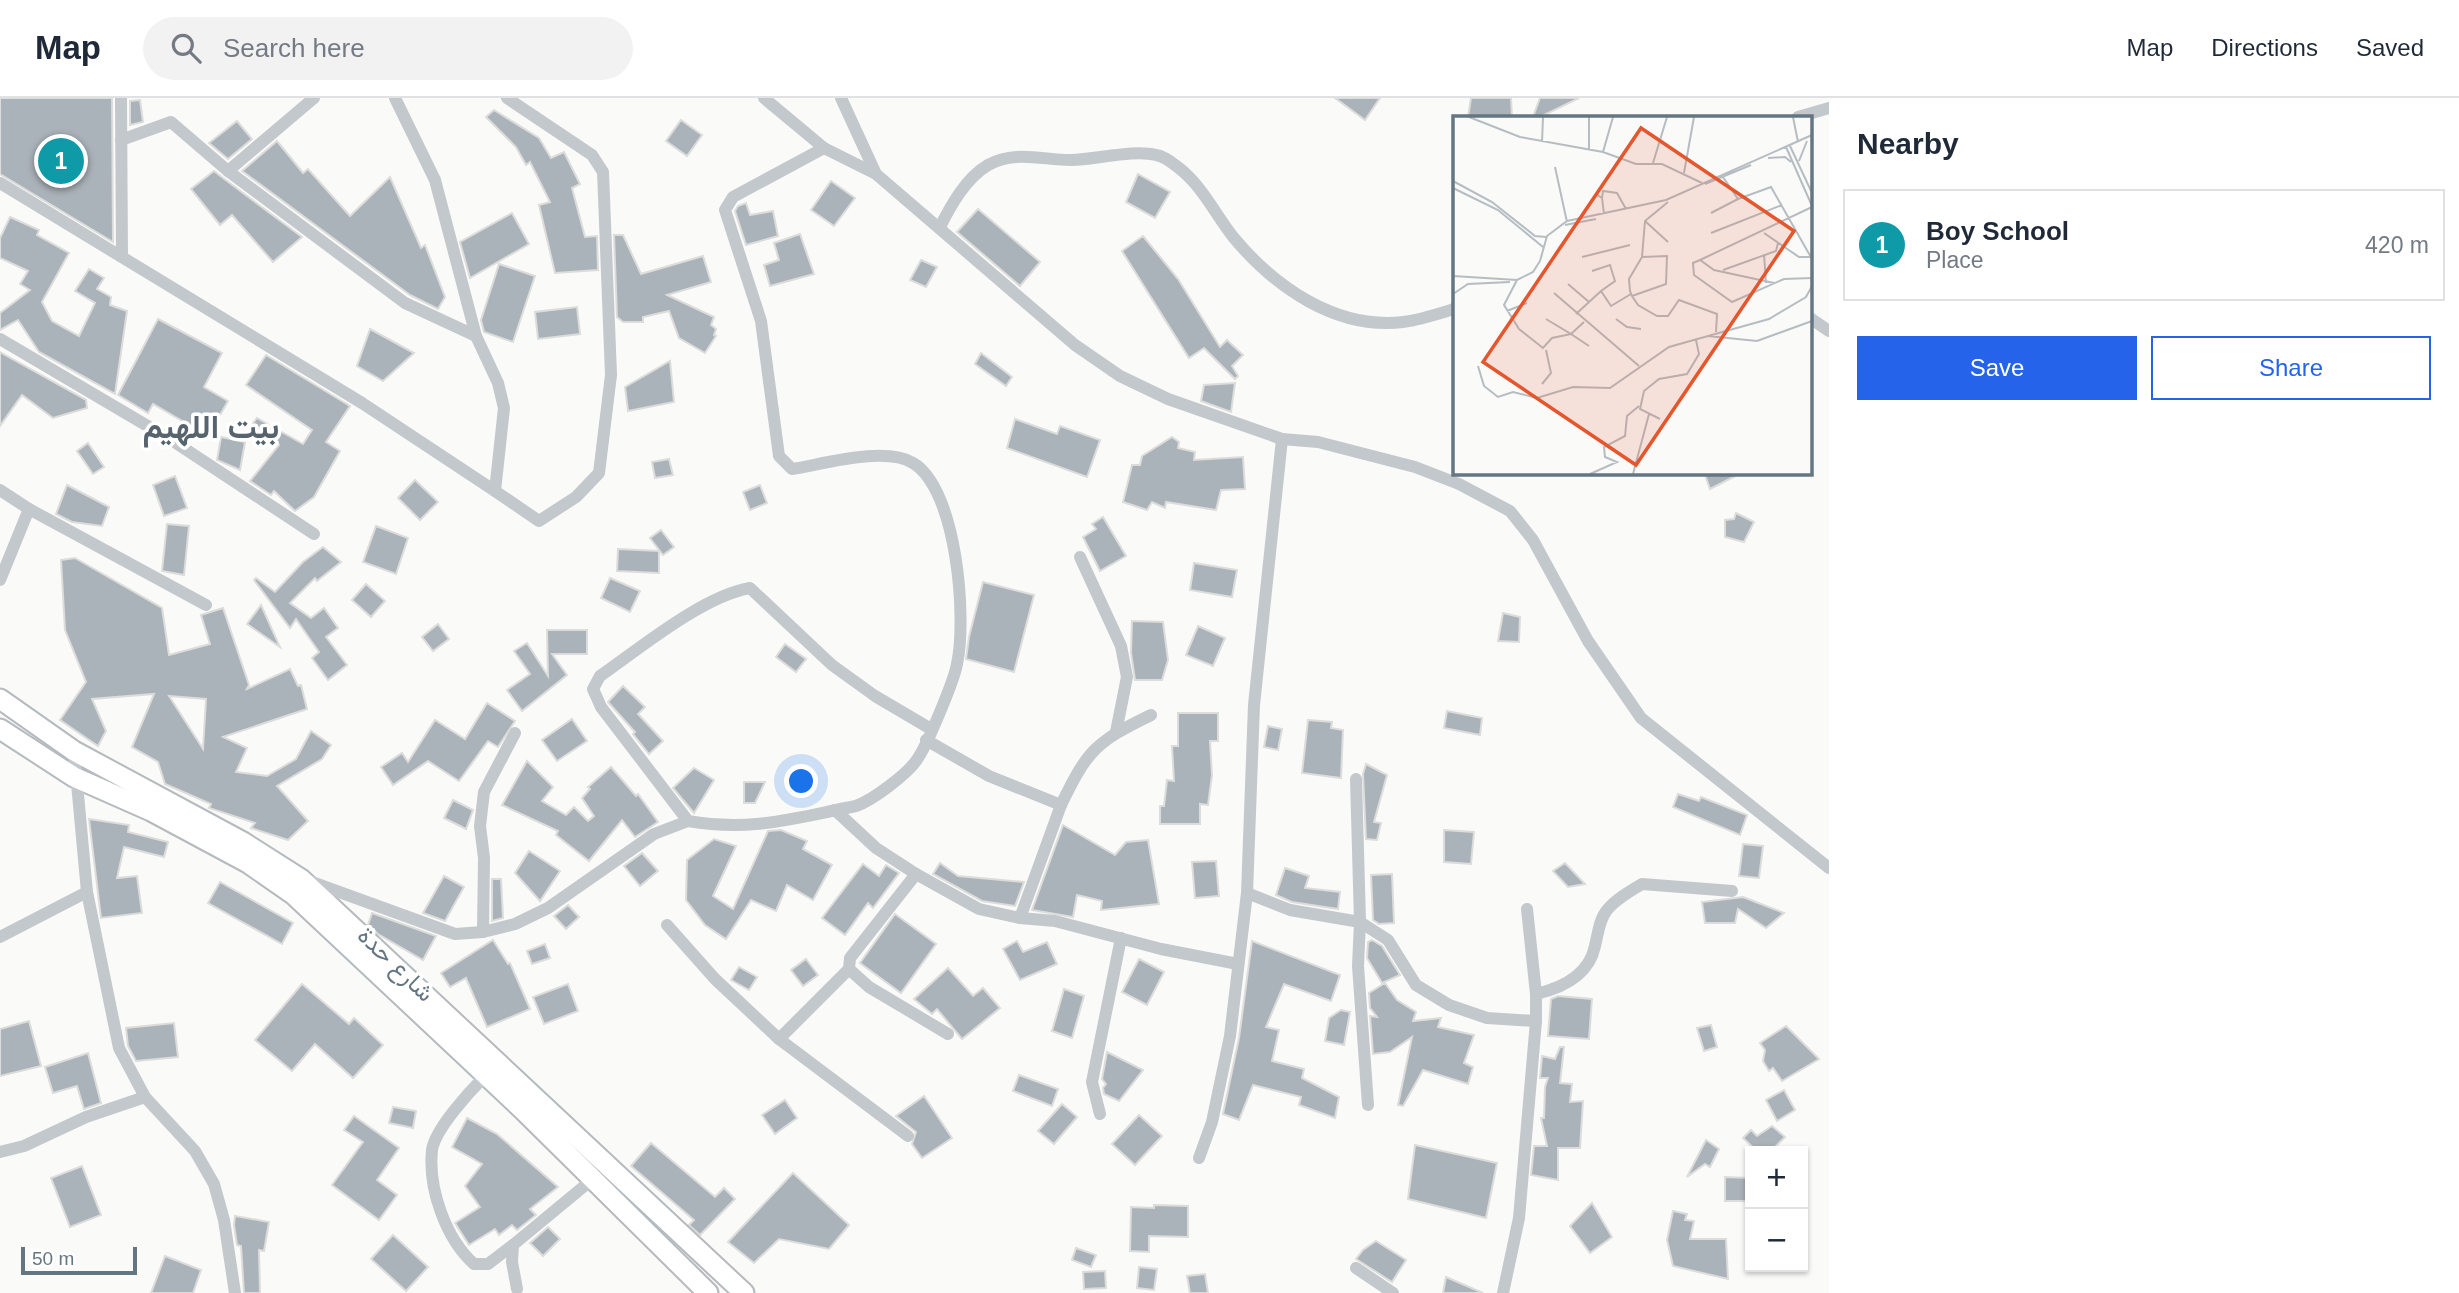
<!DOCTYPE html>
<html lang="en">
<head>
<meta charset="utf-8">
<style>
	:root { --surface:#fff; --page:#f2f2f3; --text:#1f2937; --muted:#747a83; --line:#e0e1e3; --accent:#2563eb }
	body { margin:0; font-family:Helvetica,Vazirmatn,sans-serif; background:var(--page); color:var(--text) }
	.controls { position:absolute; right:21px; bottom:21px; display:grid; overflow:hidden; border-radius:0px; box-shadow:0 2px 5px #0004 }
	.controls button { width:63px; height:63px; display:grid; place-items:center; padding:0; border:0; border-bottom:2px solid var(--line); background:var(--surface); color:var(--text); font:35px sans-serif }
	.scale { position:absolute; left:21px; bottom:18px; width:116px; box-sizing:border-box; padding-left:7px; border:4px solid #657683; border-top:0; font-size:19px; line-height:24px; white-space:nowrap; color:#657683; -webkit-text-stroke:5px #fff; paint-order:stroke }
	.you { position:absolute; left:802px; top:684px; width:24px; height:24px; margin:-18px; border:5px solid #fff; border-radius:50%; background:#1a73e8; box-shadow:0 0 0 10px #1a73e833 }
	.badge { display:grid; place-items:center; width:46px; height:46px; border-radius:50%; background:var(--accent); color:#fff; font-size:23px; font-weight:700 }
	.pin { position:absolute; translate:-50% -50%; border:4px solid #fff; box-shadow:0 2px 7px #0006 }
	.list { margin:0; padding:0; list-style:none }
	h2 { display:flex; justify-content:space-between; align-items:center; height:91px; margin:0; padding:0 28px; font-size:30px }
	h2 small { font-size:23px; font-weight:400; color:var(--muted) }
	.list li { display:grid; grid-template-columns:46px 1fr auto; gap:21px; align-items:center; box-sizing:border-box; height:112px; margin:0 14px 14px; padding:0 14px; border:2px solid var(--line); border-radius:0px }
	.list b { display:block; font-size:26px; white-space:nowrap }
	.list p { margin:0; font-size:23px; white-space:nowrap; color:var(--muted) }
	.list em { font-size:23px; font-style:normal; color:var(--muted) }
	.actions { display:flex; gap:14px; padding:21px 28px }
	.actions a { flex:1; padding:16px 0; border:2px solid var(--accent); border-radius:0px; text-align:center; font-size:24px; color:var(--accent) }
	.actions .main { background:var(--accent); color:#fff }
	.icon { flex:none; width:38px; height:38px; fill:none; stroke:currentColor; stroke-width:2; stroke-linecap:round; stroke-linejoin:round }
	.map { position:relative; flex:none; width:1829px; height:1195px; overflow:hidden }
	header { display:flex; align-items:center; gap:42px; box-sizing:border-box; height:98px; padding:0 35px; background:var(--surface); border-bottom:2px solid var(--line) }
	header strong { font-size:33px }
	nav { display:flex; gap:38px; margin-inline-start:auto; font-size:24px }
	.search { width:490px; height:63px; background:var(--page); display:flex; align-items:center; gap:18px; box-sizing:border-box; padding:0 24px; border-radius:38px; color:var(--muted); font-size:26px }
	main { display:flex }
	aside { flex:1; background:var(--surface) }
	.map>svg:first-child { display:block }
</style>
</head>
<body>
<header>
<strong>Map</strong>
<div class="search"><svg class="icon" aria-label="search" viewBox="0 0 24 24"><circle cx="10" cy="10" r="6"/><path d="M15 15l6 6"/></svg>Search here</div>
<nav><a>Map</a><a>Directions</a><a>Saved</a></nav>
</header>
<main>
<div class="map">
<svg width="1829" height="1195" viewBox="0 0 1829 1195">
	<rect width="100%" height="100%" fill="#fafaf8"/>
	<g fill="#aab3b9" stroke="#dcdcda" stroke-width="2" fill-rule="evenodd">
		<polygon points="0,0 112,0 113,144 0,76"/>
		<polygon points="1335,0 1380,0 1365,22"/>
		<polygon points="1471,0 1511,0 1512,19 1468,19"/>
		<polygon points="1540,0 1579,0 1540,19 1533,19"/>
		<polygon points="140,2 143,24 130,27 130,3"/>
		<polygon points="494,12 539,40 551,60 564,54 580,86 572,90 585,139 597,138 598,172 555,175 539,107 550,104 530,64 526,67 516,49 486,19"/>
		<polygon points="681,22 702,37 687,58 666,43"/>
		<polygon points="237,23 252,41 228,61 209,45"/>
		<polygon points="277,43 303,75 308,71 350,118 390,79 421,150 425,147 445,199 438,211 410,197 242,73"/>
		<polygon points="214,73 223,80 302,139 273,164 232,117 220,127 191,91"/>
		<polygon points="1138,76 1170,94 1155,120 1126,104"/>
		<polygon points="831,83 855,100 834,128 811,112"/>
		<polygon points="746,105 750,117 773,113 778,138 746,147 735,113 738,108"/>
		<polygon points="978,111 1040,164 1020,188 957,134"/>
		<polygon points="512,115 529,146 470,180 460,144"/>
		<polygon points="10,119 39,132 37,137 69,155 42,204 52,223 79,238 95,205 75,193 89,171 104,180 97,191 111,199 110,207 127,213 115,296 39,254 18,222 0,232 0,215 30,192 20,186 28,173 0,160 0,140"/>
		<polygon points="800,136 814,176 770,188 764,167 779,162 774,145"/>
		<polygon points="614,137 623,137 641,176 703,158 711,184 667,197 714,219 711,227 716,231 714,237 716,238 705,255 679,240 669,213 643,219 643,224 623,224 617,219"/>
		<polygon points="1143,138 1178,181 1220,249 1227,242 1243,257 1232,268 1238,278 1235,281 1204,250 1189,260 1122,153"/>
		<polygon points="921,162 937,169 926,189 910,182"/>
		<polygon points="499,166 535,178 513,244 484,234 481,222"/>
		<polygon points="577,209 580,236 538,241 535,214"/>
		<polygon points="158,221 222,255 204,289 228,303 208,338 153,306 148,315 118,297"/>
		<polygon points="370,231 414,255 383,283 357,268"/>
		<polygon points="0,254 86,302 87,310 53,320 22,297 0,328"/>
		<polygon points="981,255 1012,279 1006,288 975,266"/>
		<polygon points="266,257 350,308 326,344 340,353 314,399 295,413 274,393 271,397 250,383 279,347 253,325 257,320 303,346 312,332 246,287"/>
		<polygon points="670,263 674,304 628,313 625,289"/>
		<polygon points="1235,285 1231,314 1201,303 1204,287"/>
		<polygon points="1015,321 1057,336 1060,328 1100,342 1087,379 1007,350"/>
		<polygon points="221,339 245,344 240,372 217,362"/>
		<polygon points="1172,339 1179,344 1178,350 1195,354 1194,362 1243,359 1245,391 1221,392 1216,412 1166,404 1165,410 1152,404 1147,412 1123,404 1132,367 1140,367 1142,358"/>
		<polygon points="88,345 104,369 93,376 77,353"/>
		<polygon points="669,361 673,377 655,380 652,364"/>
		<polygon points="1704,374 1743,374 1710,391"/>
		<polygon points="175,378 187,410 164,418 153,387"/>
		<polygon points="415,382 438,404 420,422 398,400"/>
		<polygon points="67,387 109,409 102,428 72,424 56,416"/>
		<polygon points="760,387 767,405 750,412 743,394"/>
		<polygon points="1736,415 1754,424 1744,444 1725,439 1725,422 1734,421"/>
		<polygon points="1103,419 1126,458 1100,473 1083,439 1096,431 1092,426"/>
		<polygon points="167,426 189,428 184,477 162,473"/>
		<polygon points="376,428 408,440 396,476 363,464"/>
		<polygon points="661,432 674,449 663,457 650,440"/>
		<polygon points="323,449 341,464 317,483 315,480 290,505 311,520 324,510 338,530 326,539 347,567 328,582 312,560 319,554 296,521 290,530 254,482 256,480 275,494 303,464"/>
		<polygon points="618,451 659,453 659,475 617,473"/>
		<path d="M75,460L162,510L169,557L210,546L201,517L223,510L249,587L247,591L290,571L298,588L301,587L307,611L223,639L247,650L236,674L267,678L296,661L311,633L331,647L322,661L277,688L308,723L288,742L251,730L255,725L209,710L211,706L165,686L158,664L132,649L154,596L92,601L106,633L98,648L60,622L86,584L65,532L61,462ZM169,598L206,601L203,651Z"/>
		<polygon points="1194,465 1237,472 1232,499 1190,492"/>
		<polygon points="610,480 640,493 630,514 601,500"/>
		<polygon points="983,484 1034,497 1014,574 966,561 969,539"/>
		<polygon points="366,486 385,503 371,519 352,502"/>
		<polygon points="261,507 280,549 247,526"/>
		<polygon points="1503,515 1520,519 1519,544 1498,543"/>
		<polygon points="1132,523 1163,524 1168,562 1162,582 1135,582 1131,555"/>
		<polygon points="438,526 449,541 433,553 422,539"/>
		<polygon points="1198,528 1225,540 1213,568 1186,557"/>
		<polygon points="547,532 587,532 587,556 552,556 567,577 522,613 507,592 530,576 514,553 527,545 548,578"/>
		<polygon points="785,546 806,561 796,574 776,559"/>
		<polygon points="623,588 645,609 638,616 663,643 649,656 633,636 635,634 608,604"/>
		<polygon points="487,605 515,623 498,649 488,643 459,683 428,663 393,687 381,669 402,655 408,664 435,622 465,641"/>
		<polygon points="1447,613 1482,620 1480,637 1444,630"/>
		<polygon points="1178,615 1218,615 1218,643 1210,643 1212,677 1208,707 1200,706 1200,726 1160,726 1160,708 1164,708 1167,682 1174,683 1172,648 1178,648"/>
		<polygon points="572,621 587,643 557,663 542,642"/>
		<polygon points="1308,622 1332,624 1331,630 1343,632 1341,680 1302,675"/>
		<polygon points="1268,628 1282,631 1278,652 1264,649"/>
		<polygon points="527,663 553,689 542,703 566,717 574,709 588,723 594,718 582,700 590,691 588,689 611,669 636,698 638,696 658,724 635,739 622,722 589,763 556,737 558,733 502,707"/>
		<polygon points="1366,666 1387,677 1374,724 1381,725 1377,742 1366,741 1363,676"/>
		<polygon points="694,670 714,682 694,715 673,690"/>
		<polygon points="744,684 765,684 755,705 744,705"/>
		<polygon points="1678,696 1699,703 1701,699 1747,717 1740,737 1673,709"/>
		<polygon points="453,702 473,712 466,731 444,720"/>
		<polygon points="89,721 129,727 128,734 168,744 164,759 124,749 117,780 137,778 142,815 101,820"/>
		<polygon points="1063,727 1115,757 1126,744 1148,742 1159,806 1101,812 1102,803 1077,797 1073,819 1032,812"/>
		<polygon points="781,732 807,743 803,751 832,767 813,802 787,787 776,813 751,802 726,841 705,827 686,802 687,762 714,741 736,748 713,798 733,811 768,733"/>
		<polygon points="1444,732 1474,734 1471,766 1444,764"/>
		<polygon points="1743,746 1763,748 1759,780 1739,778"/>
		<polygon points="529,753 560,773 540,803 515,775"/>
		<polygon points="642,755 658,773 640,788 624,768"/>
		<polygon points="1216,763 1219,798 1195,800 1192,764"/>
		<polygon points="940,765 958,778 1024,784 1015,808 982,803 933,776"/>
		<polygon points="1565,765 1585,786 1568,789 1553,773"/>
		<polygon points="863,766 879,778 886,767 899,775 873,810 868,805 845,837 822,820"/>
		<polygon points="1285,770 1309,778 1305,790 1340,794 1338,811 1292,804 1276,797"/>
		<polygon points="1392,776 1394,825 1379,826 1373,822 1371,777"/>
		<polygon points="444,778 464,789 445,823 423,815"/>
		<polygon points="492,781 501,781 503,820 492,823"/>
		<polygon points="220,784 293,825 282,846 208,805"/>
		<polygon points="1743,799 1784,815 1766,830 1738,811 1735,825 1705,825 1702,804"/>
		<polygon points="568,807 579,819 566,831 554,818"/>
		<polygon points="372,815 436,838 423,862 378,836 368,827"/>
		<polygon points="895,816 936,846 901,895 860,865"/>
		<polygon points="493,842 508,866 510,865 530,911 487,929 466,880 450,889 441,875"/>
		<polygon points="1372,842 1382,848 1400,877 1382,885 1367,860 1368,844"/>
		<polygon points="1017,843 1023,854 1047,844 1057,866 1020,882 1003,851"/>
		<polygon points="1252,843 1340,877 1331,903 1284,886 1266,929 1279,932 1272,963 1304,971 1302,980 1339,999 1335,1020 1299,1007 1301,999 1253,987 1239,1022 1223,1016 1239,940"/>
		<polygon points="545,846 550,860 532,866 527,853"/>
		<polygon points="806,861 818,877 803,888 791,872"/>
		<polygon points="1139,861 1164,874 1147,907 1122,894"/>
		<polygon points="739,869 757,879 749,892 731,882"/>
		<polygon points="948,870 973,898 983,890 1000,910 962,941 937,911 932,916 914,901"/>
		<polygon points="1385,885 1397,902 1416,914 1413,923 1441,920 1438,929 1474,937 1464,965 1473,969 1468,986 1423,972 1403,1008 1398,1007 1412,939 1390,954 1373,956 1370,918 1377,919 1370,910 1369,895"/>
		<polygon points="302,886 349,926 354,920 383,947 353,980 315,946 292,973 255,942"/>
		<polygon points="568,886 578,913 544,926 533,899"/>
		<polygon points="1064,891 1084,898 1072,940 1052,933"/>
		<polygon points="1558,898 1592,901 1589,941 1548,938 1551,901"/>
		<polygon points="1341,912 1350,914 1344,947 1325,943 1329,920"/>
		<polygon points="29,923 41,968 0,978 0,931"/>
		<polygon points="174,925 178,959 136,963 128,948 126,930"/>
		<polygon points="1711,927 1717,949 1704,953 1697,930"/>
		<polygon points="1786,928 1819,961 1782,983 1773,970 1769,973 1763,963 1765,952 1760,945"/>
		<polygon points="1560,949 1564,949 1560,985 1572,986 1570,1004 1583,1003 1580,1050 1558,1050 1558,1082 1531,1077 1534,1048 1547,1048 1541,1020 1544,1020 1545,989 1548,980 1540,980 1542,958 1555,961"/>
		<polygon points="1107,954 1143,972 1119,1003 1104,996 1103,990 1106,986 1102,981"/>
		<polygon points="88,955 101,1005 84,1011 77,988 53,995 45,969"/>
		<polygon points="1019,977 1058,991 1052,1008 1013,993"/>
		<polygon points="1784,992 1795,1012 1777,1023 1766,1002"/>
		<polygon points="924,998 952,1040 922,1060 912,1046 916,1034 896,1018"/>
		<polygon points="785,1002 797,1020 775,1036 762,1017"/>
		<polygon points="1062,1006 1077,1019 1054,1046 1038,1033"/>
		<polygon points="393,1009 416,1013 413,1030 389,1025"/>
		<polygon points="1139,1017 1162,1038 1135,1067 1112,1046"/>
		<polygon points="354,1018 399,1050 377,1082 397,1097 379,1122 332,1087 363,1044 344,1032"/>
		<polygon points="467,1020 497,1036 558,1089 530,1111 536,1117 517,1132 512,1127 499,1137 495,1131 469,1147 455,1125 480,1109 465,1088 482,1066 452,1049"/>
		<polygon points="1772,1028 1785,1039 1771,1053 1757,1053 1743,1040 1751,1032 1757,1038"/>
		<polygon points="1706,1042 1719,1051 1710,1069 1705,1066 1687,1079"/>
		<polygon points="651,1045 715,1099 724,1090 735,1101 700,1137 689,1127 694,1122 631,1068"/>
		<polygon points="1415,1047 1497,1065 1486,1120 1408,1101"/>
		<polygon points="82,1068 101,1117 70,1129 51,1080"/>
		<polygon points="793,1075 849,1127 829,1151 779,1141 754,1165 728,1144"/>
		<polygon points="1725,1079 1750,1080 1750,1103 1725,1103"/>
		<polygon points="1592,1105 1612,1139 1590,1155 1570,1128"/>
		<polygon points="1154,1107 1188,1108 1188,1139 1149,1138 1149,1154 1130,1153 1131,1109 1154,1110"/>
		<polygon points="1673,1113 1687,1116 1685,1122 1694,1123 1690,1141 1726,1141 1728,1181 1673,1168 1667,1142"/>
		<polygon points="235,1118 269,1124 264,1153 259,1152 260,1195 244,1195 241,1148 237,1147 234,1127"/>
		<polygon points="548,1129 560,1141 543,1158 530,1145"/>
		<polygon points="393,1137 428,1169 406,1193 371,1161"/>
		<polygon points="1376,1143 1406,1162 1392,1184 1356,1161 1363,1152"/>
		<polygon points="1076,1150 1096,1157 1091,1169 1072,1162"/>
		<polygon points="165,1158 201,1172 193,1195 151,1195"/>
		<polygon points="1139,1169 1157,1171 1154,1192 1137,1190"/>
		<polygon points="1105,1173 1106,1190 1084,1191 1083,1174"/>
		<polygon points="1205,1176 1208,1195 1190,1195 1187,1178"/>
		<polygon points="1446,1179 1483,1195 1443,1195"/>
	</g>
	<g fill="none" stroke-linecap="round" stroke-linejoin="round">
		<g stroke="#b5babe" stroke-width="23">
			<g id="primary">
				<polyline points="0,601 74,653 243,744 301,781 744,1195"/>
				<polyline points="0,631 74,679 151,713 248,765 294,797 523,1012 708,1195"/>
			</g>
		</g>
		<g stroke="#c3c8cc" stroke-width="12">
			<polyline points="121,0 122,158"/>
			<polyline points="395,0 435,82 476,238 498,285 504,310 495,393 539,423 576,399 599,375 611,277 603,74 592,57 507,0"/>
			<polyline points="764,0 824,50 876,76"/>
			<polyline points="841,0 876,76 1075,247 1120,278 1168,301 1282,341 1318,344 1415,369 1459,386 1510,413 1533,442 1588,543 1641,620 1829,770"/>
			<polyline points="1798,19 1829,10"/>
			<polyline points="121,42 171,24 228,73 405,205 476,238"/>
			<path d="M824,50L733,99L725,112L761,223L779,358L792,371C824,366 885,348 913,365C957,391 967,520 957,566C954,583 928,645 918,660C909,675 873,702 856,708C794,720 752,734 688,723L601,609L593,591L600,578C640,550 703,498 750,490L832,567L875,598L931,631"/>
			<polyline points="228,73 314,0"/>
			<polyline points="0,85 362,305 495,393"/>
			<path d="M940,129C951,107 966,80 988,67C1014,52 1043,62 1071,62C1095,62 1133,51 1156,57C1162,58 1170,63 1175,67C1202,86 1214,115 1234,140C1275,189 1336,232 1403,224C1420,222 1438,216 1454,211"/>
			<polyline points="1810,220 1829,233"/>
			<polyline points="0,241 173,343 314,436"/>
			<polyline points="0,392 29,411 0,482"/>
			<polyline points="29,411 206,507"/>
			<polyline points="1080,459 1121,548 1127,579 1116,634"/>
			<polyline points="926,642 989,678 1061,707 1020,820 979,811 916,776 850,860 849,871 869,889 948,936"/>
			<polyline points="74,653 87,794 119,950 145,999 195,1053 214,1086 224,1122 235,1195"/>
			<polyline points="1356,681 1360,824 1388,842 1416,887 1449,907 1487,920 1536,923 1519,1120 1503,1195"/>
			<path d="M1061,707C1088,651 1096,644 1151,617"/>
			<polyline points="835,712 876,750 916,776"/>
			<polyline points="309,783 455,836 483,834 515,826 548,810 654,736 688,723"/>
			<polyline points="1247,795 1290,812 1360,824 1358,868 1368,1007"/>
			<polyline points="1527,811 1536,896 1536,923"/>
			<polyline points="1020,820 1055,823 1161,851 1238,866"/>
			<polyline points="667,827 715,881 779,941 908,1038"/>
			<polyline points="483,834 484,760 480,728 484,694 515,635"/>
			<polyline points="0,839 87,794"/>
			<path d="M1536,896C1562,890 1589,877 1595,848C1598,836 1599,822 1607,812C1616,801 1630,793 1642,786L1732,793"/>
			<polyline points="779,941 849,871"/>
			<path d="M485,978C470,993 435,1031 432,1052C428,1091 446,1141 474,1166H488L513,1147"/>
			<polyline points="1100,1016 1092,984 1121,840"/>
			<polyline points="0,1054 24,1048 86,1019 145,999"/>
			<polyline points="1199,1060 1212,1024 1230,938 1247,795 1254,607 1282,341"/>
			<polyline points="1356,1170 1393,1195"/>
			<polyline points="517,1191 512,1164 513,1147 594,1080"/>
		</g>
		<use href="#primary" stroke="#fff" stroke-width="19"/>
	</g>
	<g text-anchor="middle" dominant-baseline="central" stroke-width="7" stroke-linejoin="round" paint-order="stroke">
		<g font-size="24" fill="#657683" stroke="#fff">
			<text transform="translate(396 866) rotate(44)">شارع حدة</text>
		</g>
		<g font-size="32" font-weight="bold" fill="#57646e" stroke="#fff">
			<text x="211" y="329">بيت اللهيم</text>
		</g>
	</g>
	<g transform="translate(1453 18)">
		<rect width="359" height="359" fill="#fafaf8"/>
		<path fill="none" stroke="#b5bdc2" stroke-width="2" d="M16,1L67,21L150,36L183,48H209L249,67M340,1L345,26M89,26L90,1M337,30L359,77M333,31L359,90M136,34V1M150,36L160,1M315,42L332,41L338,46M346,45L354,25M200,47L214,1M102,51L114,106M231,57L241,1M270,61L285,83L318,71L359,143M0,65L39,86L82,120L93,121M252,68L298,49M0,72L45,94L90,131M143,78L149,82L151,98M149,82L150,75L164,77L173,93M258,97L285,83M192,105L215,126M112,109L143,103M258,117L329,89M311,117L346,141H357M311,138L313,167M129,141L177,129M189,141L192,105L215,86M247,144L359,91M87,145L94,120L114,105L213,84L359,19M270,154L323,135L325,127M139,155L157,149L162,165L148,175L158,190L178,178M0,160L64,164L80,156L87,145M64,164L51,189L66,213L90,232L99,222L118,218L136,230M321,167L261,154L247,144L240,147L241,159L279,186L331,163L359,162M115,168L136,186M101,177L186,250M0,178L15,168L57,166M179,180L213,168L214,140L189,141L176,163L177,175L179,180L185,189L204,200H215L226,184L264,198L263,216M54,195L74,187M123,198L148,175M93,203L118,218L131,206M163,203L174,211L188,213M255,220L316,203L353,181L359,170M25,250L31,270L45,281L60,276L84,282L120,271L157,272L216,231L255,220L304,225L359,205M89,268L98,257L93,234M207,303L187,293L191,275L206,263L234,258L246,238L243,224M137,358L164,346L152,341L151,331L172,320L174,300L186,290M180,358L196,298"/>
		<path fill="#e4572e" fill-opacity="0.15" stroke="#e4572e" stroke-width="3.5" d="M188,12L341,115L183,349L30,246Z"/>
		<rect width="359" height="359" fill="none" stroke="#657683" stroke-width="3.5"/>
	</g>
</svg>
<div class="controls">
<button>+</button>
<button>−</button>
</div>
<div class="scale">50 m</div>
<div class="you"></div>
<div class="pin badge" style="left:61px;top:63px;background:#0f9aa8">1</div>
</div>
<aside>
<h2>Nearby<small></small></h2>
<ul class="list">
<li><span class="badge" style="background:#0f9aa8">1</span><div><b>Boy School</b><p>Place</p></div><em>420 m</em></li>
</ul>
<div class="actions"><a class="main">Save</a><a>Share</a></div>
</aside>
</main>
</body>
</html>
